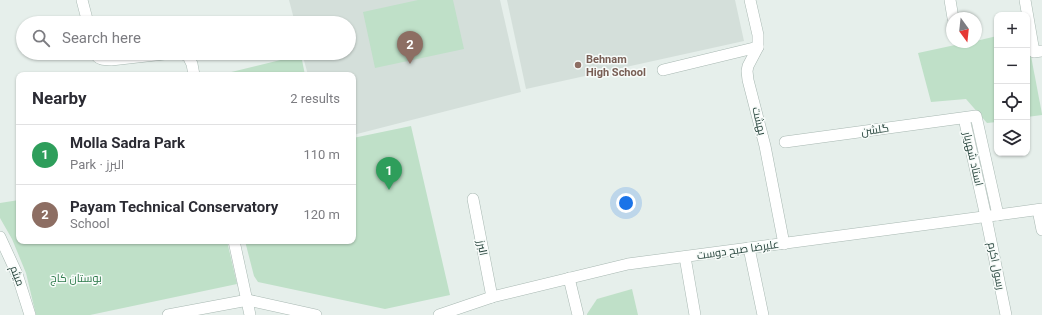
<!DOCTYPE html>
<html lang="en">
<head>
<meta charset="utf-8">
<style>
	:root { --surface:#fff; --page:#f7f7f7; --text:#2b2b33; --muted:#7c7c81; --line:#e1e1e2; --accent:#0f766e }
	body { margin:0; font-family:Roboto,Cairo,sans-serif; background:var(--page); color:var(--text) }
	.controls { position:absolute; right:12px; top:12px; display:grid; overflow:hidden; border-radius:8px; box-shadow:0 1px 3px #0004 }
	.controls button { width:36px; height:36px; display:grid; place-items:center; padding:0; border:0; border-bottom:1px solid var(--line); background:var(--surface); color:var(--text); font:20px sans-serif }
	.compass { position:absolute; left:946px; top:12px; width:36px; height:36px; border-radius:50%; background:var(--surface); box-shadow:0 1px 3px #0004; rotate:165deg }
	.you { position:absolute; left:626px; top:203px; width:14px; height:14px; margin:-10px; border:3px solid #fff; border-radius:50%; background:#1a73e8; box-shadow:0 0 0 6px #1a73e833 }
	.badge { display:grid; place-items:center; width:26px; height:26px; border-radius:50%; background:var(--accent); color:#fff; font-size:13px; font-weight:700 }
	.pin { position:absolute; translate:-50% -33px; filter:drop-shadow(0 1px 2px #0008) }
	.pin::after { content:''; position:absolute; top:21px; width:14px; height:12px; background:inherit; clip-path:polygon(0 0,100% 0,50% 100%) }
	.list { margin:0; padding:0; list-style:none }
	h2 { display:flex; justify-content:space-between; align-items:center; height:52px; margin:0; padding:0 16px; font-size:17px }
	h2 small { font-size:13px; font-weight:400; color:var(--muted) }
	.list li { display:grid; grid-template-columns:26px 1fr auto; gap:12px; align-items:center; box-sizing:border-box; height:60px; padding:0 16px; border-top:1px solid var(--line) }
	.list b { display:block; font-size:15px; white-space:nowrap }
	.list p { margin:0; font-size:13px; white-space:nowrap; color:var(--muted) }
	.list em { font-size:13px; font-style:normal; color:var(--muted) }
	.icon { flex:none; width:22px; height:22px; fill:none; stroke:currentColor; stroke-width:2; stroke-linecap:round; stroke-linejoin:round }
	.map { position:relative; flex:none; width:1042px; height:315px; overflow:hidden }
	.search { position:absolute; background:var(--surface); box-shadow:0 1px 3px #0004; left:16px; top:16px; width:340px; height:44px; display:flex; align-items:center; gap:10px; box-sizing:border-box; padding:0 14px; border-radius:22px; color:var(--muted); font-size:15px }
	.panel { position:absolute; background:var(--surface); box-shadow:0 1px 3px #0004; left:16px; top:72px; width:340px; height:172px; border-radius:8px }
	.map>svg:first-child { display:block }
</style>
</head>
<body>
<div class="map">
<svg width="1042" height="315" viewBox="0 0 1042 315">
	<rect width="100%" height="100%" fill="#e6efeb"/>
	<g fill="#d4dfda">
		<polygon points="289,0 500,0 521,92 353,135 353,75 308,75 302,53 349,53 349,23 295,23"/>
		<polygon points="507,0 735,0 744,41 526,89"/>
	</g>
	<g fill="#bfe0c8">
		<polygon points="418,0 453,0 464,49 375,68 363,12"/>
		<polygon points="1027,35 1042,114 1042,115 1027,117"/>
		<polygon points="997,36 997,122 987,123 966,99 931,102 918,53 969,42 976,42 976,41"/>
		<polygon points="301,55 305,75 219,75"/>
		<polygon points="411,126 450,295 385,309 258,282 254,276 245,241 353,241 353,138"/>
		<polygon points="19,200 19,241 227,241 237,284 90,315 36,315 26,273 12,239 0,218 0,203"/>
		<polygon points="632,289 638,315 587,315 587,314 597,299"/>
	</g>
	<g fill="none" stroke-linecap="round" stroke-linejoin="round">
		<g stroke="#a8b8b2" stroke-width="12">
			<g id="street">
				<polyline points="82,0 88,23"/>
				<polyline points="750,0 758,35 758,47 748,66 747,71 748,80 765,146 784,244"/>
				<polyline points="950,0 953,18"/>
				<polyline points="1025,0 1034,52 1042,51"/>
				<path d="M95,53C98,60 104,60 111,60L173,53"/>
				<polyline points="180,53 188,56 192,64 194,75"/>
				<polyline points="663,70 758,47"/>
				<polyline points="964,118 986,217 1006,315"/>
				<polyline points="785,142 976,116 998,215"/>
				<polyline points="473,199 492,297"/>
				<polyline points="1038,210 1042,230"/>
				<polyline points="0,237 17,274 30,315"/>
				<polyline points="234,241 250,315"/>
				<polyline points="749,248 763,315"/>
				<polyline points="685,257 695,315"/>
				<polyline points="569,278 578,315"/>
				<polyline points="168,315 248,300 316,315"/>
				<polyline points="439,315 492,297 628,264 1042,209"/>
			</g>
		</g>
		<use href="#street" stroke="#fff" stroke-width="11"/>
	</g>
	<circle fill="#8d6e63" stroke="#f7fbf9" stroke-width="1.5" cx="578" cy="65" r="4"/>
	<g text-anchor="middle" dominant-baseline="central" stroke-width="3" stroke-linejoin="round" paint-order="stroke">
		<g font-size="11" font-weight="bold" fill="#785e54" stroke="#f7fbf9" text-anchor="start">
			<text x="586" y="59">Behnam<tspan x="586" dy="13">High School</tspan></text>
		</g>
		<g font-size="11" fill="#24423a" stroke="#f7fbf9">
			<text transform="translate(759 121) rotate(76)">بهشت</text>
			<text transform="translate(875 130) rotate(-8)">گلشن</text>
			<text transform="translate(973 159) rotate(77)">استاد شهریار</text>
			<text transform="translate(482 248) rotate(79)">البرز</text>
			<text transform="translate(738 250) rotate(-8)">علیرضا صبح دوست</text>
			<text transform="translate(996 266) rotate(79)">رسول اکرم</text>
			<text transform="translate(17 276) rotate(69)">میثم</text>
		</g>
		<g font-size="11" fill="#2d7a4b" stroke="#f7fbf9">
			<text x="76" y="278">بوستان کاج</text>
		</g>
	</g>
</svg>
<div class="controls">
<button>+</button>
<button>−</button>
<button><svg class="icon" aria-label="locate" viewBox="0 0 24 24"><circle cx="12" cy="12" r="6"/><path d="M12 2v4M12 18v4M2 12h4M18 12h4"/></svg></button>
<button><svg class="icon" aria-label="layers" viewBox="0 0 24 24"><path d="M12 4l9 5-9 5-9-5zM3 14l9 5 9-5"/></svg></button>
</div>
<svg class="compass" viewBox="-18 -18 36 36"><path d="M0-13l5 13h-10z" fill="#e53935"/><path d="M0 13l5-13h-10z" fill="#7c7c81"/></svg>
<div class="you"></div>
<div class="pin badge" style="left:389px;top:190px;background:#2e9e5b">1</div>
<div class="pin badge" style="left:410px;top:64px;background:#8d6e63">2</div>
<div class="search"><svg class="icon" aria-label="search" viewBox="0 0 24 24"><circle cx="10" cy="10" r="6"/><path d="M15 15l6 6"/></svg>Search here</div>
<section class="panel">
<h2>Nearby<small>2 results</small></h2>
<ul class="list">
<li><span class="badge" style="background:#2e9e5b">1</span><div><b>Molla Sadra Park</b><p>Park · البرز</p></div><em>110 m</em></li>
<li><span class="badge" style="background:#8d6e63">2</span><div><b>Payam Technical Conservatory</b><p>School</p></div><em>120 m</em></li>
</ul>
</section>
</div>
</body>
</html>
